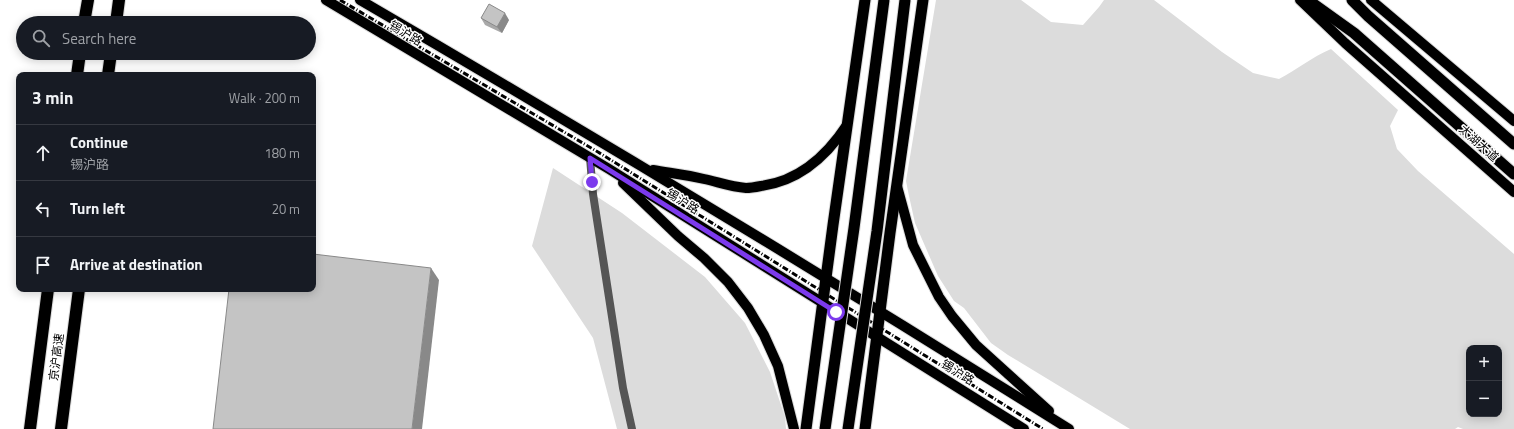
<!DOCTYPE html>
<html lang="en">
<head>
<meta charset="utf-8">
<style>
	:root { --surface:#171b24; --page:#242831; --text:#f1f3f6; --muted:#9ea1a6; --line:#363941 }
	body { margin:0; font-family:"Titillium Web","Noto Sans SC",sans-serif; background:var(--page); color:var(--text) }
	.controls { position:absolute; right:12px; bottom:12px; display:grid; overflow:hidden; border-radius:8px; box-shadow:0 2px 10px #0003 }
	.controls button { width:36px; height:36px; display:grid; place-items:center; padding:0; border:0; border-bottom:1px solid var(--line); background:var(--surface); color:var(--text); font:20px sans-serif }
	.stop { position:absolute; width:12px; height:12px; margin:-9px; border:3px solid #7c3aed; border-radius:50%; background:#fff }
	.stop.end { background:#7c3aed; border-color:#fff; box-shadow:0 1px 4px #0008 }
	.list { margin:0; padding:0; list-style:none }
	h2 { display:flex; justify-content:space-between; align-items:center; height:52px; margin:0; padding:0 16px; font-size:17px }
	h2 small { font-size:13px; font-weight:400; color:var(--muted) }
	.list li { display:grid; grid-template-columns:26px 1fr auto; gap:12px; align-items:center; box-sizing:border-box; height:56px; padding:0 16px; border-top:1px solid var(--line) }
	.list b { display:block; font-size:15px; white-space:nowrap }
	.list p { margin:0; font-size:13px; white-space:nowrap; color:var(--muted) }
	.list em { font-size:13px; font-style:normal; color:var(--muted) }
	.icon { flex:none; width:22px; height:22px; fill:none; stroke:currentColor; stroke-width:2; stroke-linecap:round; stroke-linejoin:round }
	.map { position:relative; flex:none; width:1514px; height:429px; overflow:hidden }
	.search { position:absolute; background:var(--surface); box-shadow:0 2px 10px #0003; left:16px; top:16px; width:300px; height:44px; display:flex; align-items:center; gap:10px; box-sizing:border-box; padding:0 14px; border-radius:22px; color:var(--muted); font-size:15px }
	.panel { position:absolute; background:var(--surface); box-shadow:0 2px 10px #0003; left:16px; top:72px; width:300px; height:220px; border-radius:8px }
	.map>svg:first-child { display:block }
</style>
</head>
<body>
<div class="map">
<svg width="1514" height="429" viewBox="0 0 1514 429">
	<rect width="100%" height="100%" fill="#fff"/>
	<g fill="#dcdcdc" fill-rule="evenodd">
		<path d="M936,0H1021L1051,22L1083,25L1099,7L1104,0H1154L1222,52L1253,73L1279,79C1296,70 1312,57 1331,49L1398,110L1390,126L1397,149L1418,171L1514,254V429H1463L1458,427L1455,429H1130L1008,355L991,343L964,308L954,301L938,276L915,223L909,196L906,181ZM1469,348H1499V414H1469Z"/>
		<polygon points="553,168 622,213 705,277 745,323 770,372 785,417 786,429 617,429 593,338 532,246"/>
	</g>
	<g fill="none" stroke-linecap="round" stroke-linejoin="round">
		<g stroke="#dbdbdb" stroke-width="12">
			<g id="primary">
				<polyline points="326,0 609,169 1024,429"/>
				<path d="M360,0C599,139 835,282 1069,429"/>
				<polyline points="1300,0 1345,43 1514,192"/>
				<polyline points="1371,0 1514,121"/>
				<path d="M653,170C670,173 687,175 704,179C718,182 731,187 746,188C750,188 756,187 761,186C799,181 826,157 847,125"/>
				<polyline points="623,183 678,236 704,258 728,282 748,308 764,335 778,366 794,429"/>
				<polyline points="897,186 913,245 939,297 952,316 976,345 1049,411"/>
			</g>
		</g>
		<g stroke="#dbdbdb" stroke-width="13">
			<g id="trunk">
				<polyline points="1308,0 1354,33 1514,174"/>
				<polyline points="1352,0 1368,16 1514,144"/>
				<polyline points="806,429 833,225 865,0"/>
				<polyline points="865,429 890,233 923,0"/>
			</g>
		</g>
		<g stroke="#dbdbdb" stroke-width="14">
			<g id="motorway">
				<polyline points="84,23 88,0"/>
				<polyline points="116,23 119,0"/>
				<polyline points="77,75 80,53"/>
				<polyline points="108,75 111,53"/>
				<polyline points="30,429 48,289"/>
				<polyline points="61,429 79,289"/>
			</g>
		</g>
		<polyline stroke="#555" stroke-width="8" points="590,158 593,194 623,388 632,429"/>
		<use href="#primary" stroke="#000" stroke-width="10"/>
		<use href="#trunk" stroke="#000" stroke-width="11"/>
		<use href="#motorway" stroke="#000" stroke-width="12"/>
		<g stroke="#000" stroke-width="3" stroke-dasharray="6 2 1 2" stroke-linecap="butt">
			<polyline points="322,0 593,160 1025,429"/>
			<polyline points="340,0 598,152 1043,429"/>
		</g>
		<g stroke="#dbdbdb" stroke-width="13" stroke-linecap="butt">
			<g id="trunk-bridge">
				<polyline points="825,429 854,228 884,0"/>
				<polyline points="848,429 877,231 905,0"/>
			</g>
		</g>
		<use href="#trunk-bridge" stroke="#000" stroke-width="11"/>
	</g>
	<polygon fill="#a9a9a9" points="481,18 509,20 502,33 485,25"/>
	<g fill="#898989">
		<polygon points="505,13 509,20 502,33 497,27"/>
		<polygon points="431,268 439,280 422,429 412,429"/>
	</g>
	<g fill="#c4c4c4" stroke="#898989">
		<polygon points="489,4 505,13 497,27 481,18"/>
		<polygon points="313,254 431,268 412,429 213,429 229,289 313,289"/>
	</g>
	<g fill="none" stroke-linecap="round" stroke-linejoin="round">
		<polyline stroke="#7c3aed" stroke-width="5" points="592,182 590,158 836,312"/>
	</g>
	<g text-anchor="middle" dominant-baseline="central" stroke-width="3" stroke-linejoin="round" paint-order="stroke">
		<g font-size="12" fill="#000" stroke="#fff">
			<text transform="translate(406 33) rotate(31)">锡沪路</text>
			<text transform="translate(1479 143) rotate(42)">太湖大道</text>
			<text transform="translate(683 201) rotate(32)">锡沪路</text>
			<text transform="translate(56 357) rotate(-83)">京沪高速</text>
			<text transform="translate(958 372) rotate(32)">锡沪路</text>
		</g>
	</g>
</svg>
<div class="controls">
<button>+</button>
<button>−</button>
</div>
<div class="stop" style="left:836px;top:312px"></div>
<div class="stop end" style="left:592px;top:182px"></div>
<div class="search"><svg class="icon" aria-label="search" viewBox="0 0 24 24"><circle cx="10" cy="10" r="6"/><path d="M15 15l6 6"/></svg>Search here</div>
<section class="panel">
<h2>3 min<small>Walk · 200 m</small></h2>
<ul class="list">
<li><svg class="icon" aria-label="ahead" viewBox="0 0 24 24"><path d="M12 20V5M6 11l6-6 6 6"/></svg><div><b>Continue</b><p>锡沪路</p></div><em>180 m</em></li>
<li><svg class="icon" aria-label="left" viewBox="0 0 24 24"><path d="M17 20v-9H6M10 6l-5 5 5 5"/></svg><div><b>Turn left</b></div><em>20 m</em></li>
<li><svg class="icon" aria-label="arrive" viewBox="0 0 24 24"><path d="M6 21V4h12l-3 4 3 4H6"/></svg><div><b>Arrive at destination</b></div></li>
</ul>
</section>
</div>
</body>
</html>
